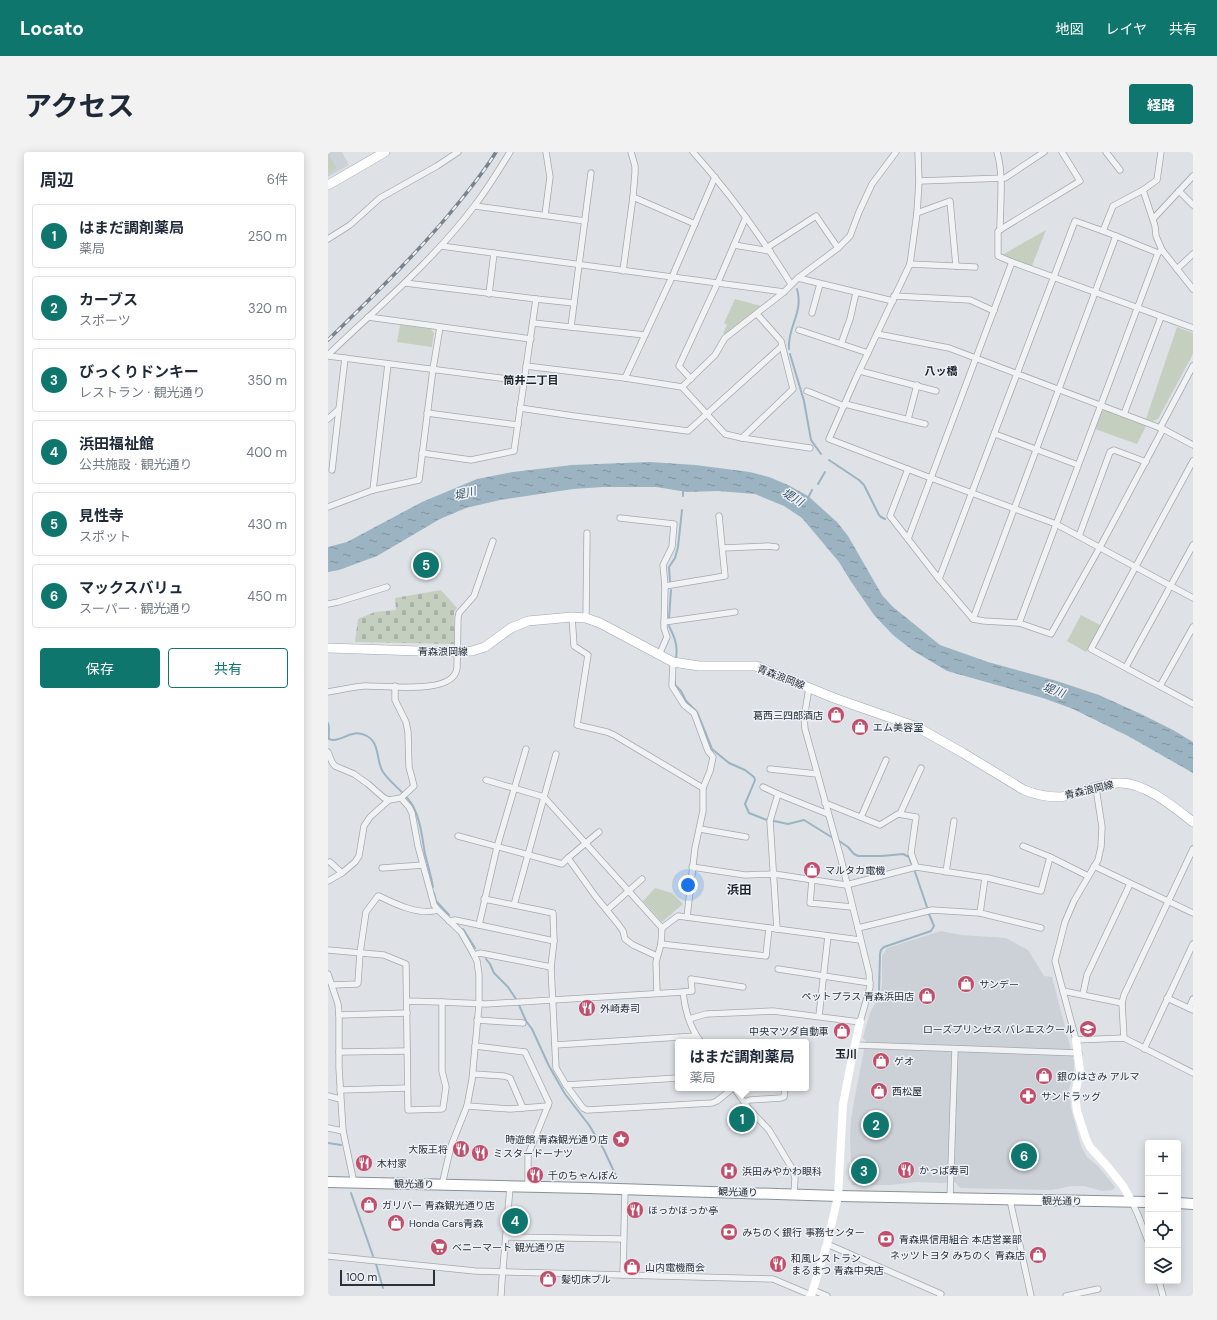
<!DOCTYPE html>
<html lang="ja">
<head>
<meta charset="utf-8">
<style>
	:root { --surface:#fff; --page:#f2f2f3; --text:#1f2937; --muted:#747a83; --line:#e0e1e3; --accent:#0f766e }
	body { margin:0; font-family:"DM Sans","Noto Sans JP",sans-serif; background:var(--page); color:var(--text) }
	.controls { position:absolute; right:12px; bottom:12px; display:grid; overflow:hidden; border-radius:4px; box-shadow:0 2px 10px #0003 }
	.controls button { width:36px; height:36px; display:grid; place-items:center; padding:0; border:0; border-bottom:1px solid var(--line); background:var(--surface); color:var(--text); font:20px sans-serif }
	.scale { position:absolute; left:12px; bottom:10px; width:95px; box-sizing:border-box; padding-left:4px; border:2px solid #29313b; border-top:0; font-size:11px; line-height:14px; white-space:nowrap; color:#29313b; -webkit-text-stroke:3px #edf0f4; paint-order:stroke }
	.you { position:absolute; left:360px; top:733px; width:14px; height:14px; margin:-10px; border:3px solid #fff; border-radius:50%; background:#1a73e8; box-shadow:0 0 0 6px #1a73e833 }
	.badge { display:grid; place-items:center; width:26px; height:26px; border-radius:50%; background:var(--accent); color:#fff; font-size:13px; font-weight:700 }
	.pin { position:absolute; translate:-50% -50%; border:2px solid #fff; box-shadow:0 1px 4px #0006 }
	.popup { position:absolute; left:347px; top:887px; width:134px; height:52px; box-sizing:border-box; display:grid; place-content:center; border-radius:4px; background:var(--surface); filter:drop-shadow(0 1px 3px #0005); font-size:13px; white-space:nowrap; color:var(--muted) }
	.popup b { font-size:15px; color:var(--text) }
	.popup::after { content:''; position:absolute; left:50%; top:100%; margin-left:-8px; border:8px solid transparent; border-top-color:var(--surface) }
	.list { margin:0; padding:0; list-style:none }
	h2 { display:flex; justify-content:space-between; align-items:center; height:52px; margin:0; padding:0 16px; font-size:17px }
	h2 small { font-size:13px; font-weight:400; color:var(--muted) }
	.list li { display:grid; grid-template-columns:26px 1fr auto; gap:12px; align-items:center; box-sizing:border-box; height:64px; margin:0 8px 8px; padding:0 8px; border:1px solid var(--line); border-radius:4px }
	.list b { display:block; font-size:15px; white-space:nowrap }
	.list p { margin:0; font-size:13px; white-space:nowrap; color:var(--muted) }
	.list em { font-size:13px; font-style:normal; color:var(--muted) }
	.actions { display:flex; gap:8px; padding:12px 16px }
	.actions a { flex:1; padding:9px 0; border:1px solid var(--accent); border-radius:4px; text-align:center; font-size:14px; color:var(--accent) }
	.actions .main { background:var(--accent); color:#fff }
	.icon { flex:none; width:22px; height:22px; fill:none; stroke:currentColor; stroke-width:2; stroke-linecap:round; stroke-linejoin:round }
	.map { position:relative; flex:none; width:865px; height:1144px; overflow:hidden; border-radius:4px }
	header { display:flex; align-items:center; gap:24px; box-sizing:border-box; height:56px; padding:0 20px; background:var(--accent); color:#fff }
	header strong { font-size:19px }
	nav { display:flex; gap:22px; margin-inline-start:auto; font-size:14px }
	.intro { display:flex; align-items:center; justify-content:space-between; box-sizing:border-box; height:96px; padding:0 24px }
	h1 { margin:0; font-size:28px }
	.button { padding:10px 18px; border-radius:4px; background:var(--accent); color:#fff; font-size:14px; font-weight:700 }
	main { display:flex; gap:24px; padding:0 24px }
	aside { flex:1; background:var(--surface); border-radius:4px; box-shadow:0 2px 10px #0003 }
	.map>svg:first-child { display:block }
</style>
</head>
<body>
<header>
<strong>Locato</strong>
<nav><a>地図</a><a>レイヤ</a><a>共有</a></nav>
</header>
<div class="intro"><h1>アクセス</h1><a class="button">経路</a></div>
<main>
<aside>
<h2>周辺<small>6件</small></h2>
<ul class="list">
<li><span class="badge">1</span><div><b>はまだ調剤薬局</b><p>薬局</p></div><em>250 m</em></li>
<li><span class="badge">2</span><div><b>カーブス</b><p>スポーツ</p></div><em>320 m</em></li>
<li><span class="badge">3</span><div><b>びっくりドンキー</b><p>レストラン · 観光通り</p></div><em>350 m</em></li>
<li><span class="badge">4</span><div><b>浜田福祉館</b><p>公共施設 · 観光通り</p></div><em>400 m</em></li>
<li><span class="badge">5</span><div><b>見性寺</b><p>スポット</p></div><em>430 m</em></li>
<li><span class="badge">6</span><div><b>マックスバリュ</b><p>スーパー · 観光通り</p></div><em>450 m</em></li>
</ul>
<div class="actions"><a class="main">保存</a><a>共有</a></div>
</aside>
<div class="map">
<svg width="865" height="1144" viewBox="0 0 865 1144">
	<defs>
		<pattern id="cemetery-stones" width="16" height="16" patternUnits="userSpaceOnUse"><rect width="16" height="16" fill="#c5cfc0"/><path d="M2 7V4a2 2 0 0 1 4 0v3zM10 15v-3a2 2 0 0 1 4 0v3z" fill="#a9b2a6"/></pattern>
		<pattern id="water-ripples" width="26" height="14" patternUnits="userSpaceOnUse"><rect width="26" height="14" fill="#9cb3c2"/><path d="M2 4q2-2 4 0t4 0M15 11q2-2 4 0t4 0" fill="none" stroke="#7f929f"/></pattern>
	</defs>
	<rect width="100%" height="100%" fill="#dee2e6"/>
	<g fill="#ccd1d7">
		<polygon points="0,0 14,0 21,13 0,25"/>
		<polygon points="613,779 633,783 678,786 700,798 716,824 724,825 746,909 746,923 741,937 743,956 753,994 759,1005 770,1014 787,1035 785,1038 774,1039 756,1034 744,1034 724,1038 632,1036 627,1030 614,1031 589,1030 563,1033 524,1033 522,986 523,967 527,944 536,898 538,889 535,886 537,878 542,861 552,843 554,833 554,804 559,796"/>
	</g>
	<g fill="#c5cfc0">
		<polygon points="0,1 9,16 0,21"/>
		<polygon points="718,78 704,114 674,103"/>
		<polygon points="407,147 433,154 397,182 395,181 399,173 396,171"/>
		<polygon points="72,173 103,177 106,181 104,195 69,190"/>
		<polygon points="849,175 865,181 865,202 830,267 825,269 818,267"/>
		<polygon points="777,258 818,274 809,292 767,277 773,260"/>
		<polygon points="753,463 772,473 758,500 739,489"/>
		<polygon points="327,736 344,741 355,752 334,770 315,749"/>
	</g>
	<polygon fill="url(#cemetery-stones)" points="113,438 129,456 126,460 126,492 27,490 30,467 47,460 68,458 67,446"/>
	<polygon fill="url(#water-ripples)" points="322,310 367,313 422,320 441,325 460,333 480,344 509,370 520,384 554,443 565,455 612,493 660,510 729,529 771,543 813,562 845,578 865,590 865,621 800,584 745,557 715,546 619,519 584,498 565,483 546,463 522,428 511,410 474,366 456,354 427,342 390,339 359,340 328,335 275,335 245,337 172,348 138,356 112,367 49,404 11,418 0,420 0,395 19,390 94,350 149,327 185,320 244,313"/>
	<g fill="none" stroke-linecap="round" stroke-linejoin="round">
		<g stroke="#9cb3c2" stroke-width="2">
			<path d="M461,197C459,175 476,161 469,137"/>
			<polyline points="462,202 476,249 483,288 493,302"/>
			<polyline points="501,308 531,328 536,333 551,363 553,365 557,367"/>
			<polyline points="490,332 497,320"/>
			<polyline points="355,344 355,337"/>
			<polyline points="480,346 484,338"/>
			<polyline points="342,430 341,415 347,406 350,395 354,358"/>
			<polyline points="341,466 343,438"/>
			<path d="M341,474C347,486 350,493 348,507"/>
			<polyline points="347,529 347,533 353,539 358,549 369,560 384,597 401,611 417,618 426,625 427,628 425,633 417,652 421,661 439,668"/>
			<path d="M0,571C2,576 0,581 1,587C13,592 23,575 39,584C52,591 48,609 55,620C63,632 78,641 85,654C93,669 94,686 97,702C100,713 103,724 105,735"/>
			<polyline points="446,669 460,672 476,668 505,686"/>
			<polyline points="511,689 520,695 526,702 530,704 554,704 575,702 581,705 583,711"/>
			<polyline points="587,720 599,755"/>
			<polyline points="106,741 108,749 121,763"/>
			<polyline points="135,777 147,796"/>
			<polyline points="158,807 162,812 166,821 180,835 188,847"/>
			<polyline points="546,849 551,840 552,802 553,798 556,795 603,779 606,774 601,762"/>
			<polyline points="191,853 198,869 204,877 221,914 237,942 261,973 276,998 289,1026"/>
			<polyline points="0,991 13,993"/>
			<polyline points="23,1041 45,1104"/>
			<polyline points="48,1112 55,1136"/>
		</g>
		<g stroke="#a4a9af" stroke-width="7">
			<g id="street">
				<path d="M365,0C402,41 434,86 463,132"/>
				<polyline points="590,0 591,29 589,61 582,112 528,226 501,287 603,326 728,372 865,446"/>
				<path d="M669,0C676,23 672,54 672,78"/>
				<polyline points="778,0 792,18"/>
				<polyline points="591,29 677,26 716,0"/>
				<polyline points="815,38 827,74 828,84 834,98 865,137"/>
				<polyline points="851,39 865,53"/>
				<polyline points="305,45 367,72"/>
				<polyline points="147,54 257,69"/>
				<polyline points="589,61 622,49 628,114"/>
				<polyline points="217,63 222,25 218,0"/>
				<polyline points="825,67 865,24"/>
				<polyline points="788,84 775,79 785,54 815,38 829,28 833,0"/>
				<polyline points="0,87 22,73 52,46 109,14 130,0"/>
				<polyline points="406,93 442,99"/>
				<polyline points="113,94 456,140"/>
				<polyline points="440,95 488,64 510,96"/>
				<polyline points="684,110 670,104 670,79 752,29 734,0"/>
				<polyline points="582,112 647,115"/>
				<polyline points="849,117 865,102"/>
				<polyline points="295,119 305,45 307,21 307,14 303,0"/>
				<polyline points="470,126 565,149"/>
				<polyline points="77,131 208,147 246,151 263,21"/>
				<polyline points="161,142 166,101"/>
				<polyline points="566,144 642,148 666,159"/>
				<polyline points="484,161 492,132"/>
				<polyline points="40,165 203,187"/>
				<polyline points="205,171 317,183"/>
				<polyline points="243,175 246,151"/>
				<polyline points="471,178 540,201"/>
				<polyline points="549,182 621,196 835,277 865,293"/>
				<polyline points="513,192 522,167 528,141"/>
				<path d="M0,203C50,155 105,109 147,53C160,36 171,18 182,0"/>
				<polyline points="0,204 196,229"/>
				<polyline points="198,214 297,226 354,235 397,282 414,286 465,237 453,189 429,162"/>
				<polyline points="532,219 608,239"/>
				<polyline points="297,226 344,125 387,25"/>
				<polyline points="363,227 351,214 390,130 418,65"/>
				<polyline points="354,235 387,203 397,186 456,140 470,126 510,96 522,84 531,60 544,32 568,0"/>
				<polyline points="479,239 516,254"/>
				<polyline points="517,252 597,272"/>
				<polyline points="192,256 246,264 360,279 454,194"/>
				<polyline points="99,261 190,273"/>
				<polyline points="796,262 833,165"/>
				<polyline points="0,267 11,257 17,206"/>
				<polyline points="580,267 589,233"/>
				<polyline points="832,276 865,214"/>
				<polyline points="835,277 772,395 723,482 691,471 656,469 645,467 611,427 580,387 684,110 865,176"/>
				<polyline points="667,282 750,313"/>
				<polyline points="414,286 482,296"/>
				<polyline points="94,301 143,308 186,299 208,147"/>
				<polyline points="865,309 763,497 865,552"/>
				<polyline points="4,318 11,257"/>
				<polyline points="45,338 60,212"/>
				<polyline points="0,355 45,338 91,328 105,217 112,175"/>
				<polyline points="292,366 346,372 344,395 335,413 337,434 336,476 339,485 331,503"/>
				<polyline points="751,384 782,300 786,298 818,310"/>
				<polyline points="580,387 562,364 580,317"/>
				<polyline points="395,396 440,394 448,395"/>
				<polyline points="611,427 747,69 775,79"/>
				<polyline points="337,434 397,424 391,364"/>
				<polyline points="0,452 10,450 59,435"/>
				<polyline points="244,465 246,494 260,503 249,573 279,580 286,583 375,636"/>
				<polyline points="258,466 259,381"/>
				<polyline points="645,467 788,84 830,101"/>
				<polyline points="336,470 407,460"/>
				<polyline points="691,471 830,101 834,98"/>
				<polyline points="345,510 344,534 356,553 366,561 380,599 385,605 382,619 375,636 375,659 367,696 359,765"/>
				<polyline points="798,515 865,393"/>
				<polyline points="832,534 865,475"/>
				<path d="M0,540C12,538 24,535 36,534C57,533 126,544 129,516L130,466L131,461L146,444L165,389"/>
				<polyline points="0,600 4,610 7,614 26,622 40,632 56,646 61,648 73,646 86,634 81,615 80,580 78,570 67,548 67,534"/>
				<polyline points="228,602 186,753 225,761 226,789 223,815 228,916 238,933 255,956 259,958 384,951 389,949 405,936"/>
				<polyline points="442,617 489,622"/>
				<polyline points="158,628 216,645 334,776 333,792 328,810 329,841"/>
				<polyline points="435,635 450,642"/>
				<polyline points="768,636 774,675 773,695 770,708 746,749 737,770 727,809 748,888 796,886 865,921"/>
				<polyline points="73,646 81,655 84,661 90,694 106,753 110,758 133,780 146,803 149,809 151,823 151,853 144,928 139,954 123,994 114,1033"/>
				<polyline points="497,651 552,673 570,662 588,665 583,701 588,715"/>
				<polyline points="572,662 593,616"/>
				<polyline points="533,665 558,608"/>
				<polyline points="372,677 418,685"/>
				<polyline points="130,684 234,712 240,706 268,745 290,772 295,779 297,787 305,793 329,804"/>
				<polyline points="695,694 722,705"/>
				<polyline points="240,706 271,680"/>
				<polyline points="766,714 865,761"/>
				<polyline points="364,715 417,723 446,722 518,733 588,715 660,726 713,739 722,705 760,724"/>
				<polyline points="54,716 95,713"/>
				<polyline points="618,720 626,669"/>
				<polyline points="14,721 27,710 31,704 36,674 42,665 61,648"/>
				<polyline points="484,728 482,751 524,755"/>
				<polyline points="0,729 14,721 2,710"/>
				<polyline points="156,747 186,753"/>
				<polyline points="279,758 314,727"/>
				<polyline points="652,761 657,726"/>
				<polyline points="121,769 127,768 151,773 169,695 198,597"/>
				<polyline points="151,773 226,789"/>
				<polyline points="334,776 350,764 532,788"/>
				<polyline points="530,776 604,758 652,761 713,776"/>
				<polyline points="449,777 442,669 450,642 500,662"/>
				<polyline points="333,792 438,804 441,776"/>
				<polyline points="0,798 56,803 78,812 80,958 114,957 115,956 118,935 114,919 114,850 79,849"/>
				<polyline points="146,803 152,801 223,815"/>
				<polyline points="450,817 542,831"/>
				<polyline points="0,822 10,852 11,863 11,916 15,979 26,1031"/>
				<path d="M4,833L29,832L30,831L32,801L38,760L50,744H51C67,752 92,764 110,758"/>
				<polyline points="735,839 794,851"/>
				<polyline points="355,840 364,839 363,827 415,835"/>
				<polyline points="755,842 759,823 802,732"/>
				<polyline points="839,846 865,858"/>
				<path d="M114,850L158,852L355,840C357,858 361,875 373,890"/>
				<polyline points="861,856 865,847"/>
				<polyline points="11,863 79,861"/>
				<polyline points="491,864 500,784"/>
				<polyline points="361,867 378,862 445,859 532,870 542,835 541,821 512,703 477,577 476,566 481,536"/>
				<polyline points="149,868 195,871"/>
				<polyline points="796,886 794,851 796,843 865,697"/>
				<polyline points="227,893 368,884"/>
				<polyline points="527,893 751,901"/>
				<polyline points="147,894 197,900 221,951 200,1003 200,1035"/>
				<polyline points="816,897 865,792"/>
				<polyline points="11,900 79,899"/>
				<polyline points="145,922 176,924 182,926 195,956"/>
				<polyline points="238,933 350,926"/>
				<polyline points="406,936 421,957 441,978 465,1018 467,1026 466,1042"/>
				<polyline points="12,938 79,936"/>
				<polyline points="0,944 12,947"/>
				<polyline points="416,950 422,948 453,946 456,945 457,936"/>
				<polyline points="139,954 182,957 220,954"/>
				<polyline points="0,976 15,979"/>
				<polyline points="622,1047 627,897"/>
				<polyline points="682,1048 703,1144"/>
				<polyline points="804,1050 810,1063 820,1089"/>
				<polyline points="178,1085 295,1087"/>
				<polyline points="499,1092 613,1142 612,1144"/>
				<polyline points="0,1104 147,1119 445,1127 483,1143"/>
				<polyline points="295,1123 297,1037"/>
				<polyline points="831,1129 835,1144"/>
				<polyline points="485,1138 499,1144"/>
				<polyline points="173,1144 174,1128 182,1035"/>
				<polyline points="738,1144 770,1137"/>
			</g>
		</g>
		<g stroke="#9ea7b0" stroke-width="10">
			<g id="primary">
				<polyline points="0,33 57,0"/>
				<path d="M0,496L122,500L144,499L157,495L183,476L200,469L244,465L258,466L272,471L345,510L371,514H428L506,546L589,575L635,601L696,638C708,643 720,645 733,645C750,641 773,632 790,631C815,629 846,655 865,670"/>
			</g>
		</g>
		<g stroke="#87919b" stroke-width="12">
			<g id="highway">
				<polyline points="0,1030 260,1036 510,1044 820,1050"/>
				<polyline points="850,1051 865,1052"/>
			</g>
		</g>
		<use href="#street" stroke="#f0f2f4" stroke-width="5.5"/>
		<g stroke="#fff" stroke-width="8">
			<polyline points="748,888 752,919 747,942 749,959 758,987 762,995 780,1015 795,1034 804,1050"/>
			<polyline points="483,1144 499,1092 510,1044 515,952 523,911 532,870"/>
		</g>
		<use href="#primary" stroke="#fff" stroke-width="9"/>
		<use href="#highway" stroke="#fff" stroke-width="10"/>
		<g stroke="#79838d" stroke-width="3.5">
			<path id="rail" d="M0,188C46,143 92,99 132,49C145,33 157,18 168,0"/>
		</g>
		<use href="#rail" stroke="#edf0f4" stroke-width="2" stroke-dasharray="6" stroke-linecap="butt"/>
	</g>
	<defs>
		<g id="shop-disc" transform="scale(0.9)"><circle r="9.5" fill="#bf4f6c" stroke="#edf0f4"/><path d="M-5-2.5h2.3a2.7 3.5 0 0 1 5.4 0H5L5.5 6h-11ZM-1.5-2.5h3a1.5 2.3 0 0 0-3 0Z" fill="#fff"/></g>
		<g id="restaurant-disc" transform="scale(0.9)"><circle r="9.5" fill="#bf4f6c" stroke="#edf0f4"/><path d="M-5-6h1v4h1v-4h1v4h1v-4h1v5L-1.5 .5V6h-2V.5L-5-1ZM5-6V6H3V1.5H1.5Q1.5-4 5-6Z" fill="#fff"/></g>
		<g id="school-disc" transform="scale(0.9)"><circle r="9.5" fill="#bf4f6c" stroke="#edf0f4"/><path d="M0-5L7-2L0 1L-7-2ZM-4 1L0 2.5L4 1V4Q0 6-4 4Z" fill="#fff"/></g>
		<g id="pharmacy-disc" transform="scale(0.9)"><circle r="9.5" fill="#bf4f6c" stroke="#edf0f4"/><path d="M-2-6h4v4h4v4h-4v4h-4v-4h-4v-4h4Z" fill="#fff"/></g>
		<g id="sight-disc" transform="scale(0.9)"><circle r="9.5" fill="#bf4f6c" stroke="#edf0f4"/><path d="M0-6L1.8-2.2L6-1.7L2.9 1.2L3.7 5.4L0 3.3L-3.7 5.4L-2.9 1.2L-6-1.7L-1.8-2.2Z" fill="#fff"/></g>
		<g id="hospital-disc" transform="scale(0.9)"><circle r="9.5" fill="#bf4f6c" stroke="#edf0f4"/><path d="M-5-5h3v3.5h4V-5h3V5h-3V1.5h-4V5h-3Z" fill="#fff"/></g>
		<g id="bank-disc" transform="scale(0.9)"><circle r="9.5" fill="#bf4f6c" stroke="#edf0f4"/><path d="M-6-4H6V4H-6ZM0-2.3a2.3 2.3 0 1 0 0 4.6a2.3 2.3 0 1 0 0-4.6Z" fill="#fff"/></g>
		<g id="supermarket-disc" transform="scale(0.9)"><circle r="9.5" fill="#bf4f6c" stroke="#edf0f4"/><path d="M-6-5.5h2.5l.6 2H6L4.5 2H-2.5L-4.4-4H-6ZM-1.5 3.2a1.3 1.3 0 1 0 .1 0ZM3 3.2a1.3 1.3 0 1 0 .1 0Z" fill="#fff"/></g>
	</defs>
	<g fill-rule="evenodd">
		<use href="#shop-disc" x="508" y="563"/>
		<use href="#shop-disc" x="532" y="575"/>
		<use href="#shop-disc" x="484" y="718"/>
		<use href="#shop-disc" x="638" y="832"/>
		<use href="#shop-disc" x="599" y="844"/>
		<use href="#restaurant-disc" x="259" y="856"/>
		<use href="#school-disc" x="760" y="877"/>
		<use href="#shop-disc" x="514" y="879"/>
		<use href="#shop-disc" x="553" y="909"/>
		<use href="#shop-disc" x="716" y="924"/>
		<use href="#shop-disc" x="551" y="939"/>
		<use href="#pharmacy-disc" x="700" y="944"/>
		<use href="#sight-disc" x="293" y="987"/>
		<use href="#restaurant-disc" x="133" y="997"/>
		<use href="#restaurant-disc" x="152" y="1001"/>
		<use href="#restaurant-disc" x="36" y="1011"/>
		<use href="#restaurant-disc" x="578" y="1018"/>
		<use href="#hospital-disc" x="401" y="1019"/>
		<use href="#restaurant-disc" x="207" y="1023"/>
		<use href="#shop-disc" x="41" y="1053"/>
		<use href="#restaurant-disc" x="307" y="1058"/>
		<use href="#shop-disc" x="68" y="1071"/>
		<use href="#bank-disc" x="401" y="1080"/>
		<use href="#bank-disc" x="558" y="1087"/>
		<use href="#supermarket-disc" x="111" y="1095"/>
		<use href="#shop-disc" x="710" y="1103"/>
		<use href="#restaurant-disc" x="450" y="1112"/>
		<use href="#shop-disc" x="304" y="1115"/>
		<use href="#shop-disc" x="220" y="1127"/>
	</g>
	<g text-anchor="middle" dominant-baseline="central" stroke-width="3" stroke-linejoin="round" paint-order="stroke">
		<g font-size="10" fill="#29313b" stroke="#edf0f4">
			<text x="115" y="499">青森浪岡線</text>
			<text transform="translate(453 525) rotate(21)">青森浪岡線</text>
			<text transform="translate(761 638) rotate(-13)">青森浪岡線</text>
			<text transform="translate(86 1032) rotate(1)">観光通り</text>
			<text transform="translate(410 1040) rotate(2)">観光通り</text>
			<text transform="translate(734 1049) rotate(1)">観光通り</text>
		</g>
		<g font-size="10" fill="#29313b" stroke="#edf0f4" text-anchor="start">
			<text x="495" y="563" text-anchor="end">葛西三四郎酒店</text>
			<text x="545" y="575">エム美容室</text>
			<text x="497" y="718">マルタカ電機</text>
			<text x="651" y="832">サンデー</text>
			<text x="586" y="844" text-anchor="end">ペットプラス 青森浜田店</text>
			<text x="272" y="856">外崎寿司</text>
			<text x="747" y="877" text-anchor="end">ローズプリンセス バレエスクール</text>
			<text x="501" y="879" text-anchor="end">中央マツダ自動車</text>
			<text x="566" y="909">ゲオ</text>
			<text x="729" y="924">銀のはさみ アルマ</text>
			<text x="564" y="939">西松屋</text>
			<text x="713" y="944">サンドラッグ</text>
			<text x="280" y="987" text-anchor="end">時遊館 青森観光通り店</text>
			<text x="120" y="997" text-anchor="end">大阪王将</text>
			<text x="165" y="1001">ミスタードーナツ</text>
			<text x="49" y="1011">木村家</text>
			<text x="591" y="1018">かっぱ寿司</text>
			<text x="414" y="1019">浜田みやかわ眼科</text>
			<text x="220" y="1023">千のちゃんぽん</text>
			<text x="54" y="1053">ガリバー 青森観光通り店</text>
			<text x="320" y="1058">ほっかほっか亭</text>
			<text x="81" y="1071">Honda Cars青森</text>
			<text x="414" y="1080">みちのく銀行 事務センター</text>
			<text x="571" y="1087">青森県信用組合 本店営業部</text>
			<text x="124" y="1095">ベニーマート 観光通り店</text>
			<text x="697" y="1103" text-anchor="end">ネッツトヨタ みちのく 青森店</text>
			<text x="463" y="1106">和風レストラン<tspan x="463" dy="12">まるまつ 青森中央店</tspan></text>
			<text x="317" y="1115">山内電機商会</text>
			<text x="233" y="1127">髪切床ブル</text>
		</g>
		<g font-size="11" font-weight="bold" fill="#1b222b" stroke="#edf0f4">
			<text x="613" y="219">八ッ橋</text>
			<text x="203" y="228">筒井二丁目</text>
			<text x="518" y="902">玉川</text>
		</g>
		<g font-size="11" font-style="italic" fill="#37536a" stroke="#edf0f4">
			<text transform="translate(137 341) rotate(-14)">堤川</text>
			<text transform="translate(465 345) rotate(31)">堤川</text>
			<text transform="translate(726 538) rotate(20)">堤川</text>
		</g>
		<g font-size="12" font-weight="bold" fill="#1b222b" stroke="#edf0f4">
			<text x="411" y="738">浜田</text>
		</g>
	</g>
</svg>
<div class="controls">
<button>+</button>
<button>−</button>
<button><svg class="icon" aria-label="locate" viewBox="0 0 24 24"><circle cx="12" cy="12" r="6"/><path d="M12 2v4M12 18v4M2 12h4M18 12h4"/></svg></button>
<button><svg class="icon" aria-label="layers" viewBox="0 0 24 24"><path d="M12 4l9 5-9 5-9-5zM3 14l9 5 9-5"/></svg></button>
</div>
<div class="scale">100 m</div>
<div class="you"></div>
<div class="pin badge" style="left:414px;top:967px">1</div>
<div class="popup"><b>はまだ調剤薬局</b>薬局</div>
<div class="pin badge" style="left:548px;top:973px">2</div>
<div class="pin badge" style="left:536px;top:1019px">3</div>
<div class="pin badge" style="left:187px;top:1069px">4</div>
<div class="pin badge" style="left:98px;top:413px">5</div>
<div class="pin badge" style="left:696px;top:1004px">6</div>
</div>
</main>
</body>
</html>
